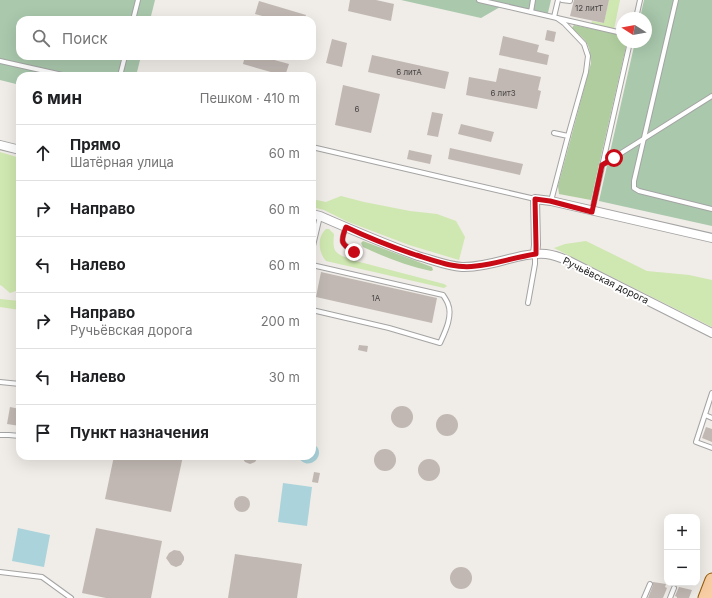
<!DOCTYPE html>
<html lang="ru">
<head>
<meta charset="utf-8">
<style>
	:root { --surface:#fff; --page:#f6f6f6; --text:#202124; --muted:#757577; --line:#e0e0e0 }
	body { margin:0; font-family:Inter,sans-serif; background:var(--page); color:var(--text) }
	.controls { position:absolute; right:12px; bottom:12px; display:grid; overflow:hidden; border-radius:8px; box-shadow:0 4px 16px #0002 }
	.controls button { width:36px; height:36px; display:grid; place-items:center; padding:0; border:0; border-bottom:1px solid var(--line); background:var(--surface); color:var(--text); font:20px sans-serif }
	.compass { position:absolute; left:616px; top:12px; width:36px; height:36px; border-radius:50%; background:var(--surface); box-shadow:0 4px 16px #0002; rotate:281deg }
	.stop { position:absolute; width:12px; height:12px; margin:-9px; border:3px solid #c70a16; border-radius:50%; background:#fff }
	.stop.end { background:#c70a16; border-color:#fff; box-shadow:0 1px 4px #0008 }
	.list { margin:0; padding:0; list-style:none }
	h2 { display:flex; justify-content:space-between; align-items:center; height:52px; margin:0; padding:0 16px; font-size:17px }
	h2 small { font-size:13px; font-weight:400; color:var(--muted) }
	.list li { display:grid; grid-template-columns:26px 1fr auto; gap:12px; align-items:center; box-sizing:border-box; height:56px; padding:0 16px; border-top:1px solid var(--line) }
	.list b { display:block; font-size:15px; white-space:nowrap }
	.list p { margin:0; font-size:13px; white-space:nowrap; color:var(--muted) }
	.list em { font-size:13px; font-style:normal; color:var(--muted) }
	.icon { flex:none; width:22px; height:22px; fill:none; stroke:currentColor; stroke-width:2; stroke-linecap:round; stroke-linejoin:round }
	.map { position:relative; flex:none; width:712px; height:598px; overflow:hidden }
	.search { position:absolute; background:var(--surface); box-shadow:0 4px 16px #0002; left:16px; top:16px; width:300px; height:44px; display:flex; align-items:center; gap:10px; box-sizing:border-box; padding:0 14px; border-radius:12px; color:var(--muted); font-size:15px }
	.panel { position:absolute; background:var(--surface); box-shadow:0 4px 16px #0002; left:16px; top:72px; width:300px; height:388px; border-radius:12px }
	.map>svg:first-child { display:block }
</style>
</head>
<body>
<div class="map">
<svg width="712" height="598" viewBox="0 0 712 598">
	<rect width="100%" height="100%" fill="#f0ece7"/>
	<g fill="#cfe7b0">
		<polygon points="609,0 620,0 614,29 591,24 592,21 604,23"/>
		<polygon points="0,152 20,158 20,293 16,291 10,293 2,286 0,285"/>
		<polygon points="341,196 364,202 410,211 437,214 456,221 465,237 459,260 409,245 346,221 324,210 312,207 312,199 326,202"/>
		<path d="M326,229H329L334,234C332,253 335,253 352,260L444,284L447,286L444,288L326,261C318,252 317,237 326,229Z"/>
		<polygon points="586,241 647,271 689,275 712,280 712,327 554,248 565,244"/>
		<polygon points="0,299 20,301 20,310 0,307"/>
	</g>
	<g fill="#afcd9e">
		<path d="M574,25L621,35L622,42H627L591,200L559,194L558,186L591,63C590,42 587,42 572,28Z"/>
		<path d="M363,241L432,267L433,270L431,271C407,266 384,257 363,247L361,243Z"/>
	</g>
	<g fill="#a9c8ac">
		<polygon points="0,0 155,0 150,20 20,20 20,56 141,56 136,76 20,76 20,85 0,80"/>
		<polygon points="401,0 551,0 547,17 500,7 481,18"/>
		<polygon points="644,0 712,0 712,226 599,201 635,42 646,42 646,18 640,18"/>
	</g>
	<g fill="#aad3db">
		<path d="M312,443C331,453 307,475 298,456H312Z"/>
		<polygon points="283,483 312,487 307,526 278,522"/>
		<polygon points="18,528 50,535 44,567 12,561"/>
	</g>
	<g fill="#c1b8b3">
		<polygon points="350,0 376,0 394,4 391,21 348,11"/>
		<polygon points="574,0 609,0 604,23 570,16"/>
		<polygon points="259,1 306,15 304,20 277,20 255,14"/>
		<polygon points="547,30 556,32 554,42 545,40"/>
		<polygon points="503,36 539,45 537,52 549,55 547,65 499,55"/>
		<polygon points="332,39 347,43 342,67 326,63"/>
		<polygon points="372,55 449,72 445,89 368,72"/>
		<polygon points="245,56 260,56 289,64 285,76 243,64"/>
		<polygon points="499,68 541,77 538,90 541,91 537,109 466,95 469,77 496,82"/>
		<polygon points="343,85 380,94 371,133 335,125"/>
		<polygon points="432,112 443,114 438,137 427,135"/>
		<polygon points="461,124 494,132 491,142 458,134"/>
		<polygon points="450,148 523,164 520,175 448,159"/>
		<polygon points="409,150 432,155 430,164 407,159"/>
		<polygon points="321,272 437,298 432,323 316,297"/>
		<polygon points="359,345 368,346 367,352 358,350"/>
		<circle cx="402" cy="417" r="11"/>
		<polygon points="10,407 20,409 20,426 7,424"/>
		<circle cx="447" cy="425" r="11"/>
		<polygon points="706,427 712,429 712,442 702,438"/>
		<circle cx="385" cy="460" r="11"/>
		<polygon points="114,456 183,456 171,512 105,499"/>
		<polygon points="241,456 259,456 255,462 250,464 245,462"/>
		<circle cx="429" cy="470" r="11"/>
		<polygon points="314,472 320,473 318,483 312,482"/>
		<circle cx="242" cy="504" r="8"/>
		<polygon points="96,528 162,541 151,598 106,598 82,593"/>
		<polygon points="174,550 180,551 183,555 184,557 184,560 181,565 176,567 171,565 166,558 169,553"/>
		<polygon points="235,554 302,564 297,598 228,598"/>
		<circle cx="461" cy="578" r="11"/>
		<polygon points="653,582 666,584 665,587 667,588 663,598 648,598 653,585"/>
		<polygon points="679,587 692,590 689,598 677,598 677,597 675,596"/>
	</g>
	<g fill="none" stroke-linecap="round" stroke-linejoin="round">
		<g stroke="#a4a4a4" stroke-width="6">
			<g id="service">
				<polyline points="479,0 531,12 533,0"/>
				<polyline points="562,0 570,1 570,0"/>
				<polyline points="676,0 634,181 634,188 639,191 712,209"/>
				<polyline points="531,12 622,33"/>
				<polyline points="554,17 558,0"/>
				<polyline points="557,18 564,23 584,44 588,56 586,72 568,136"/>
				<polyline points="636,18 640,0"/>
				<polyline points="133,20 138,0"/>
				<polyline points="0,61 67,76"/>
				<polyline points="120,76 125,56"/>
				<polyline points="312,147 535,199"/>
				<polyline points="602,165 712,96"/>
				<polyline points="551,201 568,136 554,133"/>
				<polyline points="592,211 630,42"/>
				<path d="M346,227C340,242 341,243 353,252"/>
				<polyline points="312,250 320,216"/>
				<path d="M312,265L443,295C445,298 447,301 448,304C453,316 445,332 440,343L389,328L312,310"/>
				<polyline points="528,303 535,264 535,254"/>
				<polyline points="0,382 20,384"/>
				<polyline points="712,393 696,442 712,448"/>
				<polyline points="705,415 712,418"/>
				<polyline points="0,435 9,435 20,436"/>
				<polyline points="0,572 42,577 71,598"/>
				<polyline points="644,598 650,584"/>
				<polyline points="670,598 674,588"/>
			</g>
		</g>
		<g stroke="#a4a4a4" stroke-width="10">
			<g id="minor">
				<polyline points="0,145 20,150"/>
				<path d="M312,214L320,216C352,230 385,244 418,256C433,260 447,266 462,267C491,268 518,252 546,254C554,255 562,258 569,261L712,333"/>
				<polyline points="535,254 536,245 535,199 551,201 712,238"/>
			</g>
		</g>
		<g stroke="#955d07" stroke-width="15">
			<polyline id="primary" points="705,598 712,580"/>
		</g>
		<use href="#service" stroke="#fff" stroke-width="4"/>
		<use href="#minor" stroke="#fff" stroke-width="8"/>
		<use href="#primary" stroke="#f8cea4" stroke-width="13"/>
	</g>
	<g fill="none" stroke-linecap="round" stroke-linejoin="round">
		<path stroke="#c70a16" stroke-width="5" d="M354,252C341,244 340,242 346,227C369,238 392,247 416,255C436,261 455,269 476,266C496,264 515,257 536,254V245L535,199L550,201L592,212L602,165L614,158"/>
	</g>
	<g text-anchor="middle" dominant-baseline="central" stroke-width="4" stroke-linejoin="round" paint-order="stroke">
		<g font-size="8" fill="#484645">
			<text x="589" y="8">12 литТ</text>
			<text x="409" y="72">6 литА</text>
			<text x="503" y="93">6 литЗ</text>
			<text x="357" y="109">6</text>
			<text x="376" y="298">1А</text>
		</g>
		<g font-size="10" fill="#202020" stroke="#fff">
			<text transform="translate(606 280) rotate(26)">Ручьёвская дорога</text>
		</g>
	</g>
</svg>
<div class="controls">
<button>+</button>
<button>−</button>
</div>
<svg class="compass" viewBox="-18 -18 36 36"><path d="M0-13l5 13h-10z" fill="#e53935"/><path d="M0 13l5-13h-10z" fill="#757577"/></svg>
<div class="stop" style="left:614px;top:158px"></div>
<div class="stop end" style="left:354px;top:252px"></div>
<div class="search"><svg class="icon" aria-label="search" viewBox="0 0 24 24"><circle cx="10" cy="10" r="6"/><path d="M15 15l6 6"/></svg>Поиск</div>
<section class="panel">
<h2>6 мин<small>Пешком · 410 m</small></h2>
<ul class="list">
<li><svg class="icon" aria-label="ahead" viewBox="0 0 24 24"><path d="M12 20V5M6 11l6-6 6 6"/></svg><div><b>Прямо</b><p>Шатёрная улица</p></div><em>60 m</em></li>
<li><svg class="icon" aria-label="right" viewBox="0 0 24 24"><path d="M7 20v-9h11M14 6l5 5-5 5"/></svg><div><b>Направо</b></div><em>60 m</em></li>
<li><svg class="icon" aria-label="left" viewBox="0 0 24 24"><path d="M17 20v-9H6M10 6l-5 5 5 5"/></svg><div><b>Налево</b></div><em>60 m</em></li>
<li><svg class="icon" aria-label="right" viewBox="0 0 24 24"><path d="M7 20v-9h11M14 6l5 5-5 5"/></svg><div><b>Направо</b><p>Ручьёвская дорога</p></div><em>200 m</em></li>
<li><svg class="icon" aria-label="left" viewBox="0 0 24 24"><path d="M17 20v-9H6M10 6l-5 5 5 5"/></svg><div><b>Налево</b></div><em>30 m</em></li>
<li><svg class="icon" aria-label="arrive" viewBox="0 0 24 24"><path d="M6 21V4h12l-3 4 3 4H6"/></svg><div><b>Пункт назначения</b></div></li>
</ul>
</section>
</div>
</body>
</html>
